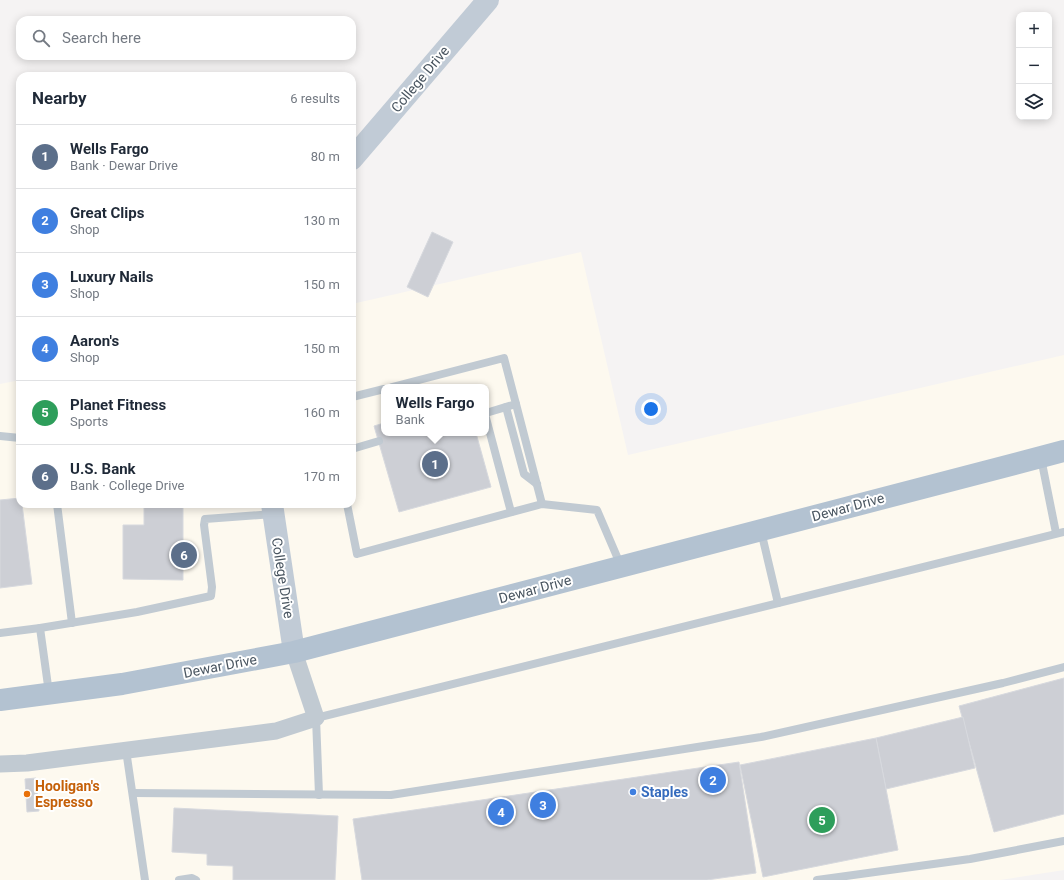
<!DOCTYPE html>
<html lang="en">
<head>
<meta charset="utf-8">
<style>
	:root { --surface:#fff; --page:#f2f2f3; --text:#1f2937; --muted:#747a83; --line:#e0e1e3; --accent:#ea580c }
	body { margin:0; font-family:Roboto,sans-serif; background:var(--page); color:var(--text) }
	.controls { position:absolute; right:12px; top:12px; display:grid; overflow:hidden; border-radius:8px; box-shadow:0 2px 10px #0003 }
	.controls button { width:36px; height:36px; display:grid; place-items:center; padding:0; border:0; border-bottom:1px solid var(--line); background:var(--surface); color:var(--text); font:20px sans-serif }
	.you { position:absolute; left:651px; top:409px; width:14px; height:14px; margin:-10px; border:3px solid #fff; border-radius:50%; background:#1a73e8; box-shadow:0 0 0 6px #1a73e833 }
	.badge { display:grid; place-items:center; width:26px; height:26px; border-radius:50%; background:var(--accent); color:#fff; font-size:13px; font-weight:700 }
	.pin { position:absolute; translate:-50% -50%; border:2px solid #fff; box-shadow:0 1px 4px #0006 }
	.popup { position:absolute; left:381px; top:384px; width:108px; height:52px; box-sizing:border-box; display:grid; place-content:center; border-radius:8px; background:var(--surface); filter:drop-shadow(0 1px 3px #0005); font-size:13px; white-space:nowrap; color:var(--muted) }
	.popup b { font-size:15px; color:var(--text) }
	.popup::after { content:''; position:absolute; left:50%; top:100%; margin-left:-8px; border:8px solid transparent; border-top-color:var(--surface) }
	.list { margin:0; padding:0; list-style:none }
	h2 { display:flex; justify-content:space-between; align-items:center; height:52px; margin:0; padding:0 16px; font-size:17px }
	h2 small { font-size:13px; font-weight:400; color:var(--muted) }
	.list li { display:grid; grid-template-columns:26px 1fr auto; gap:12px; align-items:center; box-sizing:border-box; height:64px; padding:0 16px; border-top:1px solid var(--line) }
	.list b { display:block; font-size:15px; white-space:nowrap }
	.list p { margin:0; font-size:13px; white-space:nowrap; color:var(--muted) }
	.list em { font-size:13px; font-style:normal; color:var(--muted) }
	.icon { flex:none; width:22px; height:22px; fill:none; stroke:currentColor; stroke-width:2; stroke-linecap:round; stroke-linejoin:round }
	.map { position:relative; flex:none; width:1064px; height:880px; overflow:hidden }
	.search { position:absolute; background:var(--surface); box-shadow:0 2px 10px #0003; left:16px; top:16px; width:340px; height:44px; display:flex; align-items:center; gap:10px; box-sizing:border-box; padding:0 14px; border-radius:12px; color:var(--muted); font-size:15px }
	.panel { position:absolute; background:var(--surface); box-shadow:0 2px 10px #0003; left:16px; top:72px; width:340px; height:436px; border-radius:12px }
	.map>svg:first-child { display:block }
</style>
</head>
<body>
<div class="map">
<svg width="1064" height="880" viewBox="0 0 1064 880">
	<rect width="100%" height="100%" fill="#f5f3f3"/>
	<path fill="#fdf9ef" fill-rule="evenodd" d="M581,252L628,455L1064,355V870L1000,880H0V384L20,380V504H352V304ZM384,387H486V433H384Z"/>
	<g fill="#cdcfd5" stroke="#d7d9de">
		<polygon points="432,232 453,242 428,297 407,287"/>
		<polygon points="384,423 384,433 476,433 491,487 399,512 374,426"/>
		<polygon points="20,498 20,504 22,504 32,584 0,588 0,500"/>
		<polygon points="144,504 183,504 183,580 123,579 123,525 144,525"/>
		<polygon points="1064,678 1064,814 994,832 959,706"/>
		<polygon points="963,717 975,768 886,789 876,738"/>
		<polygon points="876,738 898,850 763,877 740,765"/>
		<polygon points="739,762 756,873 707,880 362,880 353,819"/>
		<polygon points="36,778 39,811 27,812 25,779"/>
		<polygon points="174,808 338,816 335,880 233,880 233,866 207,865 207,854 172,852"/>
	</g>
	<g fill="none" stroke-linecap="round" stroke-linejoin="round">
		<g stroke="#c1cad2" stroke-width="8">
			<polyline points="392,387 504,358 516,404 486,413"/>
			<polyline points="352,397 384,389"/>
			<polyline points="516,404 542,504"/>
			<polyline points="506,407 524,474 537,484"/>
			<polyline points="486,418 511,512"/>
			<polyline points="0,436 20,438"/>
			<polyline points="352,449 379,441"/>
			<polyline points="1041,458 1056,533"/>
			<polyline points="57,504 72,623"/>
			<polyline points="347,504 357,554 542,504 597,510 621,566"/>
			<polyline points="761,531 778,603"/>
			<polyline points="40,628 137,612 211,596 212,587 204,525 205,519 273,514"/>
			<polyline points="0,633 40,628 49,693"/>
			<polyline points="126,750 145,880"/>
			<polyline points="133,793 391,795 761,737 1003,683 1064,667"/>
			<polyline points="319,795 316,718 1064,532"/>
			<polyline points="179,880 192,878 196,880"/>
			<polyline points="817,880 970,859 1064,841"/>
		</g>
		<polyline stroke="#c1cad2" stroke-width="17" points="0,764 27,763 276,731 316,718 294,652"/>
		<g stroke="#c1cbd6" stroke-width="22">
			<polyline points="352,159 488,0"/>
			<polyline points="272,504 294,652"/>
		</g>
		<polyline stroke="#b3c2d1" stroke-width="22" points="0,700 122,684 294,652 1064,451"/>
	</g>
	<circle fill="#3f7fe0" stroke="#fff" stroke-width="1.5" cx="633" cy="792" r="4"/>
	<circle fill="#e8710a" stroke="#fff" stroke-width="1.5" cx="27" cy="794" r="4"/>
	<g text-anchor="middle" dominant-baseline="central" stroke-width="4" stroke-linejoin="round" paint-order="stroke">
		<g font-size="14" fill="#4a5661" stroke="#fff">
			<text transform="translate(420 79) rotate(-50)">College Drive</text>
			<text transform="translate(848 507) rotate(-15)">Dewar Drive</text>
			<text transform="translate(283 578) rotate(81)">College Drive</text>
			<text transform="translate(535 589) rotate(-15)">Dewar Drive</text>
			<text transform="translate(220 666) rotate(-11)">Dewar Drive</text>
		</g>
		<g font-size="14" font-weight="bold" fill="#c56008" stroke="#fff" text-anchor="start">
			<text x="35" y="786">Hooligan's<tspan x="35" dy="16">Espresso</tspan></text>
		</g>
		<g font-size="14" font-weight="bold" fill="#366cbe" stroke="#fff" text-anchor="start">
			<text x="641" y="792">Staples</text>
		</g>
	</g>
</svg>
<div class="controls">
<button>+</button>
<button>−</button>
<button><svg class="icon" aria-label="layers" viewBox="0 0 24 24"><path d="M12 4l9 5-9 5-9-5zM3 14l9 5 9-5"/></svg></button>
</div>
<div class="you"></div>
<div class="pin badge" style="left:435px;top:464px;background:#5c6f8a">1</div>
<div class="popup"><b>Wells Fargo</b>Bank</div>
<div class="pin badge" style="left:713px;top:780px;background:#3f7fe0">2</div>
<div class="pin badge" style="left:543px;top:805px;background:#3f7fe0">3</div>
<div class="pin badge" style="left:501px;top:812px;background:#3f7fe0">4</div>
<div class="pin badge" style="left:822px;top:820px;background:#2e9e5b">5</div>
<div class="pin badge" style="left:184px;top:555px;background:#5c6f8a">6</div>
<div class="search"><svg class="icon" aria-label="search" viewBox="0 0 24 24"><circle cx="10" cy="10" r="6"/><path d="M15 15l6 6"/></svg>Search here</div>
<section class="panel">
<h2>Nearby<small>6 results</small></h2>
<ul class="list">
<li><span class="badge" style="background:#5c6f8a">1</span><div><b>Wells Fargo</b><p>Bank · Dewar Drive</p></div><em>80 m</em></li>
<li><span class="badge" style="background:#3f7fe0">2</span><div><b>Great Clips</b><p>Shop</p></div><em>130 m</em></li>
<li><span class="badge" style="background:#3f7fe0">3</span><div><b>Luxury Nails</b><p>Shop</p></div><em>150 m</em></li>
<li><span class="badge" style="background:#3f7fe0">4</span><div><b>Aaron's</b><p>Shop</p></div><em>150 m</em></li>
<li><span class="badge" style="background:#2e9e5b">5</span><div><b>Planet Fitness</b><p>Sports</p></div><em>160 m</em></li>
<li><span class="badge" style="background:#5c6f8a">6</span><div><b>U.S. Bank</b><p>Bank · College Drive</p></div><em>170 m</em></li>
</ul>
</section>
</div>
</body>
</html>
